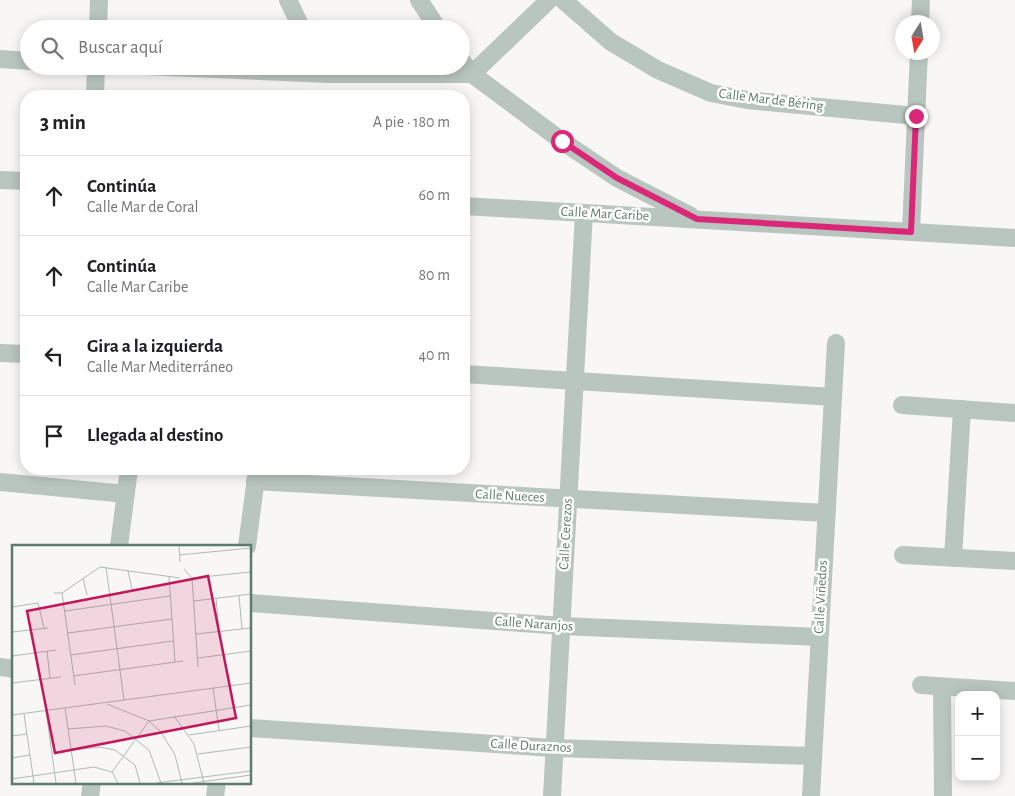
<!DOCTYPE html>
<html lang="es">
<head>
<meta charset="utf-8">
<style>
	:root { --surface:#fff; --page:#f2f2f2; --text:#202124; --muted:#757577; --line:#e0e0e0 }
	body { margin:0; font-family:"Alegreya Sans",sans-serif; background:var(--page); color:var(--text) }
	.controls { position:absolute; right:15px; bottom:15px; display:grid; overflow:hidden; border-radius:10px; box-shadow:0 2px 12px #0003 }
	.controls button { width:45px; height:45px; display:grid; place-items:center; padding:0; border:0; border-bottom:1px solid var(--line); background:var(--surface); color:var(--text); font:25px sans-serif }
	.compass { position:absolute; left:895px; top:15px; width:45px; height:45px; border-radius:50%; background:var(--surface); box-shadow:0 2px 12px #0003; rotate:191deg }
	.stop { position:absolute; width:15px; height:15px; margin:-11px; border:4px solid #db2777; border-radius:50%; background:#fff }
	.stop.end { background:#db2777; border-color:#fff; box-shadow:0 1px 5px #0008 }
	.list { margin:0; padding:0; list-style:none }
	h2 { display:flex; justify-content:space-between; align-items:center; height:65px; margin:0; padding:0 20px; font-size:21px }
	h2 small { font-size:16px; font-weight:400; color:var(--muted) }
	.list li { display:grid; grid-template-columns:32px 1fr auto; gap:15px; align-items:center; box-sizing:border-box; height:80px; padding:0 20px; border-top:1px solid var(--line) }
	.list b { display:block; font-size:19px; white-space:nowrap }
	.list p { margin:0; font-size:16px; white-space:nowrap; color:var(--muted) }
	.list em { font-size:16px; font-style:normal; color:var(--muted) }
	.icon { flex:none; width:28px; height:28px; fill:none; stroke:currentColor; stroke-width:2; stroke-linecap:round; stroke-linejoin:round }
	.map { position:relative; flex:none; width:1015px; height:796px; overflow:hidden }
	.search { position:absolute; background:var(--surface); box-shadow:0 2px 12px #0003; left:20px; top:20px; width:450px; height:55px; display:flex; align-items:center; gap:12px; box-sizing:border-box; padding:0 18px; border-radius:28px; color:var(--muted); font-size:19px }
	.panel { position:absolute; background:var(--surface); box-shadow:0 2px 12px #0003; left:20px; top:90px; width:450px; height:385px; border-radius:20px }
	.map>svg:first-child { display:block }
</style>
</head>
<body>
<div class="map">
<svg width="1015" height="796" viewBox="0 0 1015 796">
	<rect width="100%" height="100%" fill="#f9f6f6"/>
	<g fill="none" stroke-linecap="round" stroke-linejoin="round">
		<g stroke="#b9c5bf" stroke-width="18">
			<polyline points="288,0 302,29"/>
			<polyline points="419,0 438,29"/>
			<polyline points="563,0 611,42 658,70 711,93 747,100 916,116"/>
			<polyline points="920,22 921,0"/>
			<polyline points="98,29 99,0"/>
			<polyline points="0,59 29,61"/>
			<polyline points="461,60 472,74 562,141 617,178 691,216"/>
			<polyline points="145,66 329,74 472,74 549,0"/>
			<polyline points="95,96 96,66"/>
			<polyline points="0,180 26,181"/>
			<polyline points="464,206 1015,238"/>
			<polyline points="911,231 919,52"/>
			<polyline points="0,353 26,354"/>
			<polyline points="464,374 833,397"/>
			<polyline points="902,405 1015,413"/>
			<polyline points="255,481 826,513"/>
			<polyline points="0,482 126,494"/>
			<polyline points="119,546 129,469"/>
			<polyline points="247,546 257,470"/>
			<polyline points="903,555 1015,561"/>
			<polyline points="953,558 962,409"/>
			<polyline points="250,603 562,626 819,637"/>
			<polyline points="0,667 14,669"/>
			<polyline points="921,685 1015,691"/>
			<polyline points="942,687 943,796"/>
			<polyline points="250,728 554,748 812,756"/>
			<polyline points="90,796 92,782"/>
			<polyline points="215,796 217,782"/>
			<polyline points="552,796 584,213"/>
			<polyline points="811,796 836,343"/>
		</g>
	</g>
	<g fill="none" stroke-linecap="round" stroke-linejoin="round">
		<polyline stroke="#db2777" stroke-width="6" points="562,141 617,178 697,219 911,232 916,116"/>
	</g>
	<g text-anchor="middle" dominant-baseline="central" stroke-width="5" stroke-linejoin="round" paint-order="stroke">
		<g font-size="14" fill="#5d7d6c" stroke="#fff">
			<text transform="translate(771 100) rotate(7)">Calle Mar de Béring</text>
			<text transform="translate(605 214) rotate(3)">Calle Mar Caribe</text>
			<text transform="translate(510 496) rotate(3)">Calle Nueces</text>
			<text transform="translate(566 534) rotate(-87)">Calle Cerezos</text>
			<text transform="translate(821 597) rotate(-87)">Calle Viñedos</text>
			<text transform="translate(534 624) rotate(4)">Calle Naranjos</text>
			<text transform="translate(531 746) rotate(3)">Calle Duraznos</text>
		</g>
	</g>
	<g transform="translate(12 545)">
		<rect width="239" height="239" fill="#f9f6f6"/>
		<path fill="none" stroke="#adbbb3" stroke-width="1" d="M167,1L168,17M167,10L239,3M94,22L112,155M172,24L180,33L186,122M116,26L120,44M157,31L163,117M71,33L75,50M180,33L239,27M42,48H50L88,22L168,33M50,48L63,140M227,51L230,84M204,53L207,87M182,56L239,49M0,62L26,58L32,83M53,66L158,51M0,87L36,83M56,88L160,74M184,89L239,83M35,106L38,133M59,110L161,96M0,111L44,105M186,113L239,106M61,131L171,116M0,138L49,132M201,143L207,185M95,159L137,176L149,187L163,210L170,238M53,163L64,238M34,166L44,238M12,169L22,238M0,170L239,138M162,171L182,199L192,238M56,184L94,181L113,186L137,205L149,238M177,190L239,181M0,191L15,189M60,205L88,202L103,205L123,220L128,238M186,209L239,202M0,213L18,210M100,227L137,176L239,160M0,234L82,222L100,227L106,238M144,238L239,226M181,238L239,230"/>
		<path fill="#c2185b" fill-opacity="0.15" stroke="#c2185b" stroke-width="2.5" d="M196,31L224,173L43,208L15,66Z"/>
		<rect width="239" height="239" fill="none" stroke="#5d7d6c" stroke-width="2.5"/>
	</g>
</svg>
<div class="controls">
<button>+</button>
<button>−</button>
</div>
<svg class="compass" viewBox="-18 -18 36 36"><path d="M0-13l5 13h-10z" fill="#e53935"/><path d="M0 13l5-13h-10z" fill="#757577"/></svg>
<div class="stop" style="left:562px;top:141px"></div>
<div class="stop end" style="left:916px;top:116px"></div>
<div class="search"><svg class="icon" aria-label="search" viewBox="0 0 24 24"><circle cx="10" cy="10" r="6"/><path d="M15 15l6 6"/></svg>Buscar aquí</div>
<section class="panel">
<h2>3 min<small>A pie · 180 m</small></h2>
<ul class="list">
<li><svg class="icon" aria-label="ahead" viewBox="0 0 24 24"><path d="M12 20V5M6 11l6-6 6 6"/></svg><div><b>Continúa</b><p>Calle Mar de Coral</p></div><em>60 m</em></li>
<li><svg class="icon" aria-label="ahead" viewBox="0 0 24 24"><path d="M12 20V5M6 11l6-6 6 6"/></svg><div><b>Continúa</b><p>Calle Mar Caribe</p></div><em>80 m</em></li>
<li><svg class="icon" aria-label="left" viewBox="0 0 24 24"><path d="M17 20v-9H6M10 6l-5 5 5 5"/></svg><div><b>Gira a la izquierda</b><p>Calle Mar Mediterráneo</p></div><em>40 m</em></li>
<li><svg class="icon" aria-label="arrive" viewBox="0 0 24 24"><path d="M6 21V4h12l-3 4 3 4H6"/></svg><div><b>Llegada al destino</b></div></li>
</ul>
</section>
</div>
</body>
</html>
